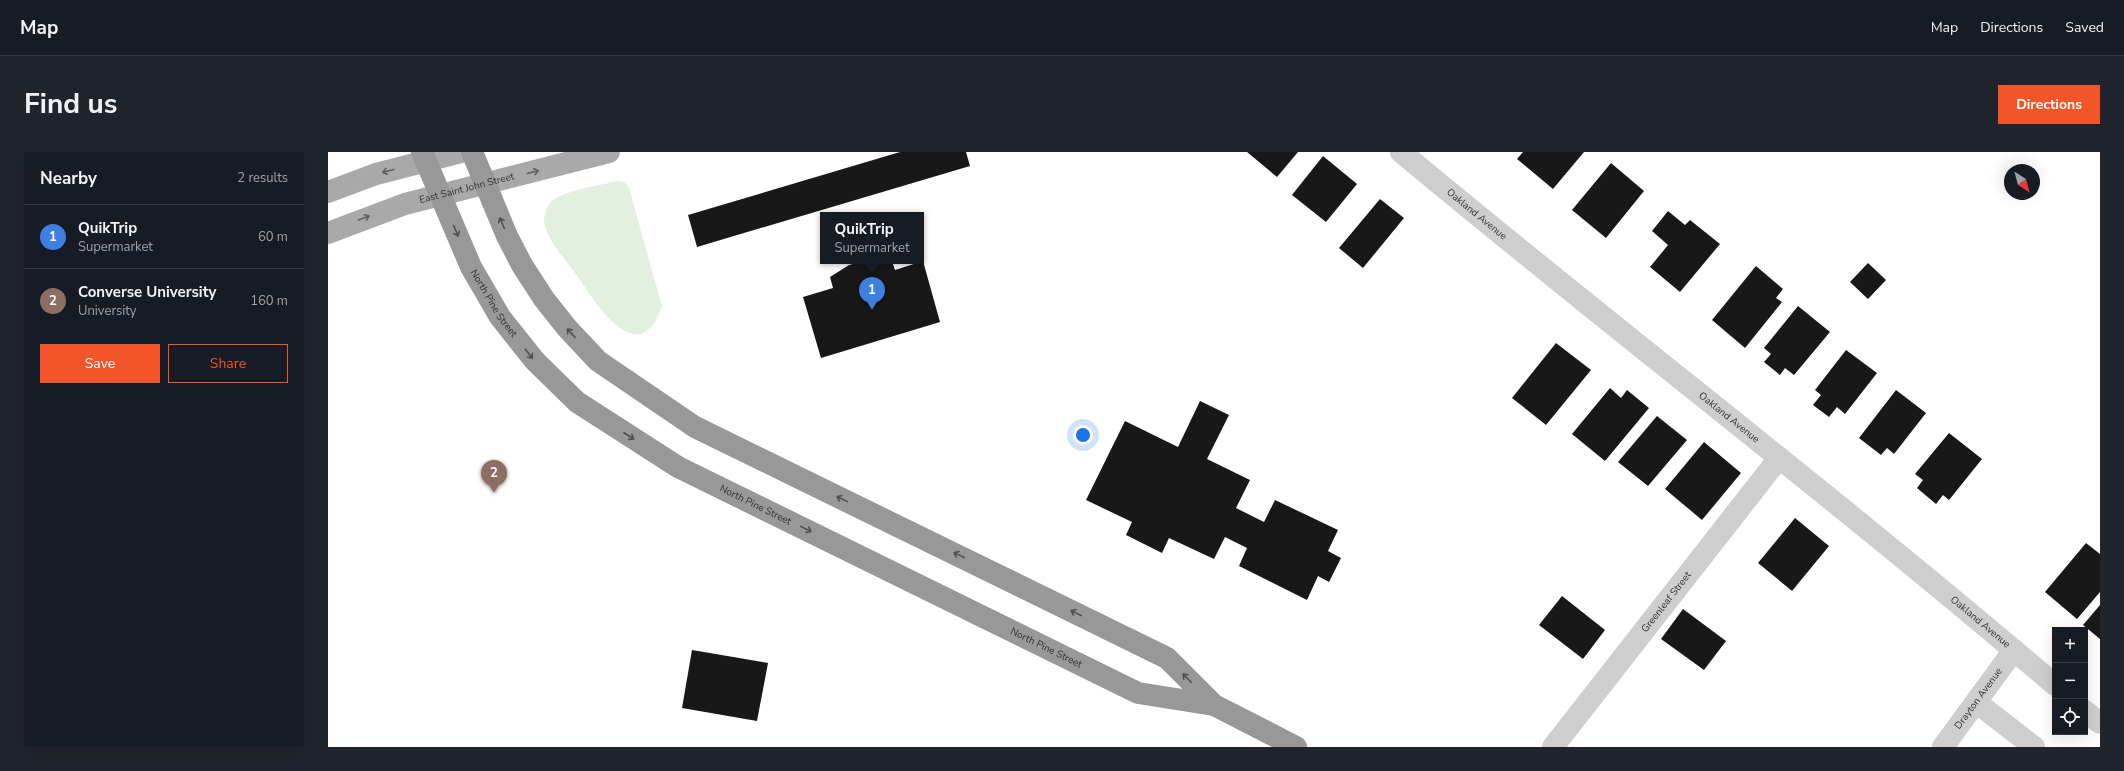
<!DOCTYPE html>
<html lang="en">
<head>
<meta charset="utf-8">
<style>
	:root { --surface:#171b24; --page:#20242c; --text:#f1f3f6; --muted:#9ea1a6; --line:#363941; --accent:#f25529 }
	body { margin:0; font-family:"Nunito Sans",sans-serif; background:var(--page); color:var(--text) }
	.controls { position:absolute; right:12px; bottom:12px; display:grid; overflow:hidden; border-radius:0px; box-shadow:0 4px 16px #0002 }
	.controls button { width:36px; height:36px; display:grid; place-items:center; padding:0; border:0; border-bottom:1px solid var(--line); background:var(--surface); color:var(--text); font:20px sans-serif }
	.compass { position:absolute; left:1676px; top:12px; width:36px; height:36px; border-radius:50%; background:var(--surface); box-shadow:0 4px 16px #0002; rotate:144deg }
	.you { position:absolute; left:755px; top:283px; width:14px; height:14px; margin:-10px; border:3px solid #fff; border-radius:50%; background:#1a73e8; box-shadow:0 0 0 6px #1a73e833 }
	.badge { display:grid; place-items:center; width:26px; height:26px; border-radius:50%; background:var(--accent); color:#fff; font-size:13px; font-weight:700 }
	.pin { position:absolute; translate:-50% -33px; filter:drop-shadow(0 1px 2px #0008) }
	.pin::after { content:''; position:absolute; top:21px; width:14px; height:12px; background:inherit; clip-path:polygon(0 0,100% 0,50% 100%) }
	.popup { position:absolute; left:492px; top:60px; width:104px; height:52px; box-sizing:border-box; display:grid; place-content:center; border-radius:0px; background:var(--surface); filter:drop-shadow(0 1px 3px #0005); font-size:13px; white-space:nowrap; color:var(--muted) }
	.popup b { font-size:15px; color:var(--text) }
	.popup::after { content:''; position:absolute; left:50%; top:100%; margin-left:-8px; border:8px solid transparent; border-top-color:var(--surface) }
	.list { margin:0; padding:0; list-style:none }
	h2 { display:flex; justify-content:space-between; align-items:center; height:52px; margin:0; padding:0 16px; font-size:17px }
	h2 small { font-size:13px; font-weight:400; color:var(--muted) }
	.list li { display:grid; grid-template-columns:26px 1fr auto; gap:12px; align-items:center; box-sizing:border-box; height:64px; padding:0 16px; border-top:1px solid var(--line) }
	.list b { display:block; font-size:15px; white-space:nowrap }
	.list p { margin:0; font-size:13px; white-space:nowrap; color:var(--muted) }
	.list em { font-size:13px; font-style:normal; color:var(--muted) }
	.actions { display:flex; gap:8px; padding:12px 16px }
	.actions a { flex:1; padding:9px 0; border:1px solid var(--accent); border-radius:0px; text-align:center; font-size:14px; color:var(--accent) }
	.actions .main { background:var(--accent); color:#fff }
	.icon { flex:none; width:22px; height:22px; fill:none; stroke:currentColor; stroke-width:2; stroke-linecap:round; stroke-linejoin:round }
	.map { position:relative; flex:none; width:1772px; height:595px; overflow:hidden; border-radius:0px }
	header { display:flex; align-items:center; gap:24px; box-sizing:border-box; height:56px; padding:0 20px; background:var(--surface); border-bottom:1px solid var(--line) }
	header strong { font-size:19px }
	nav { display:flex; gap:22px; margin-inline-start:auto; font-size:14px }
	.intro { display:flex; align-items:center; justify-content:space-between; box-sizing:border-box; height:96px; padding:0 24px }
	h1 { margin:0; font-size:28px }
	.button { padding:10px 18px; border-radius:0px; background:var(--accent); color:#fff; font-size:14px; font-weight:700 }
	main { display:flex; gap:24px; padding:0 24px }
	aside { flex:1; background:var(--surface); border-radius:0px; box-shadow:0 4px 16px #0002 }
	.map>svg:first-child { display:block }
</style>
</head>
<body>
<header>
<strong>Map</strong>
<nav><a>Map</a><a>Directions</a><a>Saved</a></nav>
</header>
<div class="intro"><h1>Find us</h1><a class="button">Directions</a></div>
<main>
<aside>
<h2>Nearby<small>2 results</small></h2>
<ul class="list">
<li><span class="badge" style="background:#3f7fe0">1</span><div><b>QuikTrip</b><p>Supermarket</p></div><em>60 m</em></li>
<li><span class="badge" style="background:#8d6e63">2</span><div><b>Converse University</b><p>University</p></div><em>160 m</em></li>
</ul>
<div class="actions"><a class="main">Save</a><a>Share</a></div>
</aside>
<div class="map">
<svg width="1772" height="595" viewBox="0 0 1772 595">
	<rect width="100%" height="100%" fill="#fff"/>
	<path fill="#e3efdf" d="M289,29L297,30L301,36L334,154C311,222 267,150 248,122C237,107 219,88 216,70C216,66 218,55 221,52C233,38 271,34 289,29Z"/>
	<g fill="#181818">
		<polygon points="572,0 638,0 642,14 369,95 360,63"/>
		<polygon points="919,0 970,0 949,25"/>
		<polygon points="1195,0 1256,0 1225,37 1189,7"/>
		<polygon points="995,4 1029,32 998,70 964,43"/>
		<polygon points="1283,11 1316,39 1278,86 1244,58"/>
		<polygon points="1052,47 1076,66 1035,116 1011,96"/>
		<polygon points="1340,59 1357,73 1362,68 1392,92 1352,140 1322,115 1340,93 1324,79"/>
		<polygon points="536,109 564,109 567,118 595,109 612,170 493,206 475,145 505,136 502,125 521,113"/>
		<polygon points="1540,111 1558,128 1540,147 1522,130"/>
		<polygon points="1428,114 1455,137 1448,146 1454,150 1417,196 1384,168"/>
		<polygon points="1470,154 1502,180 1466,223 1457,216 1452,223 1436,210 1443,202 1436,196"/>
		<polygon points="1228,191 1263,218 1218,273 1184,246"/>
		<polygon points="1518,198 1549,221 1517,262 1509,255 1501,265 1485,253 1493,243 1487,238"/>
		<polygon points="1282,236 1293,246 1299,238 1321,256 1277,309 1244,282"/>
		<polygon points="1568,238 1598,261 1566,302 1559,296 1553,303 1531,286"/>
		<polygon points="872,249 901,263 879,307 922,328 908,356 936,370 947,348 1010,378 1000,399 1013,406 1001,430 990,424 979,448 911,414 919,396 897,385 886,407 841,386 834,401 798,383 804,370 758,348 797,269 850,295"/>
		<polygon points="1329,264 1359,288 1320,334 1290,310"/>
		<polygon points="1621,281 1654,307 1621,348 1615,343 1608,352 1589,336 1595,328 1587,322"/>
		<polygon points="1376,290 1413,321 1374,368 1337,337"/>
		<polygon points="1467,366 1501,394 1464,439 1430,411"/>
		<polygon points="1758,391 1772,402 1772,440 1749,467 1717,440"/>
		<polygon points="1234,444 1277,478 1255,507 1211,473"/>
		<polygon points="1772,453 1772,487 1755,473"/>
		<polygon points="1355,457 1398,489 1376,518 1333,487"/>
		<polygon points="364,498 440,511 429,569 354,556"/>
	</g>
	<g fill="none" stroke-linecap="round" stroke-linejoin="round">
		<g stroke="#cecece" stroke-width="22">
			<path id="s1" d="M1073,0C1289,180 1513,350 1727,533"/>
			<polyline points="1648,550 1706,595"/>
			<polyline points="1757,559 1772,571"/>
			<path id="s2" d="M1225,595L1451,306"/>
			<path id="s3" d="M1615,595L1686,498"/>
		</g>
		<g stroke="#a9a9a9" stroke-width="22">
			<polyline points="0,40 48,22 133,0"/>
			<path id="s4" d="M0,81L77,52L281,0"/>
		</g>
		<g stroke="#989898" stroke-width="22">
			<path id="s5" d="M94,0L143,115L172,165L207,209L249,250L350,315L810,541L886,553"/>
			<polyline points="144,0 179,84 194,113 216,147 239,176 270,209 367,275 839,506 886,553 968,595"/>
		</g>
	</g>
	<defs><path id="oneway-shaft" d="M-6 0H5M1.5-3L5.5 0L1.5 3" fill="none" stroke-width="1.6" stroke-linecap="round" stroke-linejoin="round"/></defs>
	<g stroke="#616161">
		<use href="#oneway-shaft" transform="translate(60 19) rotate(166)"/>
		<use href="#oneway-shaft" transform="translate(205 20) rotate(-14)"/>
		<use href="#oneway-shaft" transform="translate(36 66) rotate(-20)"/>
	</g>
	<g stroke="#505050">
		<use href="#oneway-shaft" transform="translate(174 71) rotate(-113)"/>
		<use href="#oneway-shaft" transform="translate(128 79) rotate(67)"/>
		<use href="#oneway-shaft" transform="translate(243 181) rotate(-133)"/>
		<use href="#oneway-shaft" transform="translate(201 202) rotate(52)"/>
		<use href="#oneway-shaft" transform="translate(301 284) rotate(33)"/>
		<use href="#oneway-shaft" transform="translate(514 347) rotate(-154)"/>
		<use href="#oneway-shaft" transform="translate(478 377) rotate(26)"/>
		<use href="#oneway-shaft" transform="translate(631 403) rotate(-154)"/>
		<use href="#oneway-shaft" transform="translate(748 461) rotate(-154)"/>
		<use href="#oneway-shaft" transform="translate(859 526) rotate(-135)"/>
	</g>
	<g text-anchor="middle" dominant-baseline="central" stroke-width="4" stroke-linejoin="round" paint-order="stroke">
		<g font-size="10" fill="#313131" stroke="#fff">
			<text stroke="none"><textPath href="#s4" startOffset="146">East Saint John Street</textPath></text>
			<text stroke="none"><textPath href="#s1" startOffset="98">Oakland Avenue</textPath></text>
			<text stroke="none"><textPath href="#s5" startOffset="168">North Pine Street</textPath></text>
			<text stroke="none"><textPath href="#s1" startOffset="422">Oakland Avenue</textPath></text>
			<text stroke="none"><textPath href="#s5" startOffset="504">North Pine Street</textPath></text>
			<text stroke="none"><textPath href="#s2" startOffset="184">Greenleaf Street</textPath></text>
			<text stroke="none"><textPath href="#s1" startOffset="746">Oakland Avenue</textPath></text>
			<text stroke="none"><textPath href="#s5" startOffset="828">North Pine Street</textPath></text>
			<text stroke="none"><textPath href="#s3" startOffset="60">Drayton Avenue</textPath></text>
		</g>
	</g>
</svg>
<div class="controls">
<button>+</button>
<button>−</button>
<button><svg class="icon" aria-label="locate" viewBox="0 0 24 24"><circle cx="12" cy="12" r="6"/><path d="M12 2v4M12 18v4M2 12h4M18 12h4"/></svg></button>
</div>
<svg class="compass" viewBox="-18 -18 36 36"><path d="M0-13l5 13h-10z" fill="#e53935"/><path d="M0 13l5-13h-10z" fill="#9ea1a6"/></svg>
<div class="you"></div>
<div class="pin badge" style="left:544px;top:158px;background:#3f7fe0">1</div>
<div class="popup"><b>QuikTrip</b>Supermarket</div>
<div class="pin badge" style="left:166px;top:341px;background:#8d6e63">2</div>
</div>
</main>
</body>
</html>
